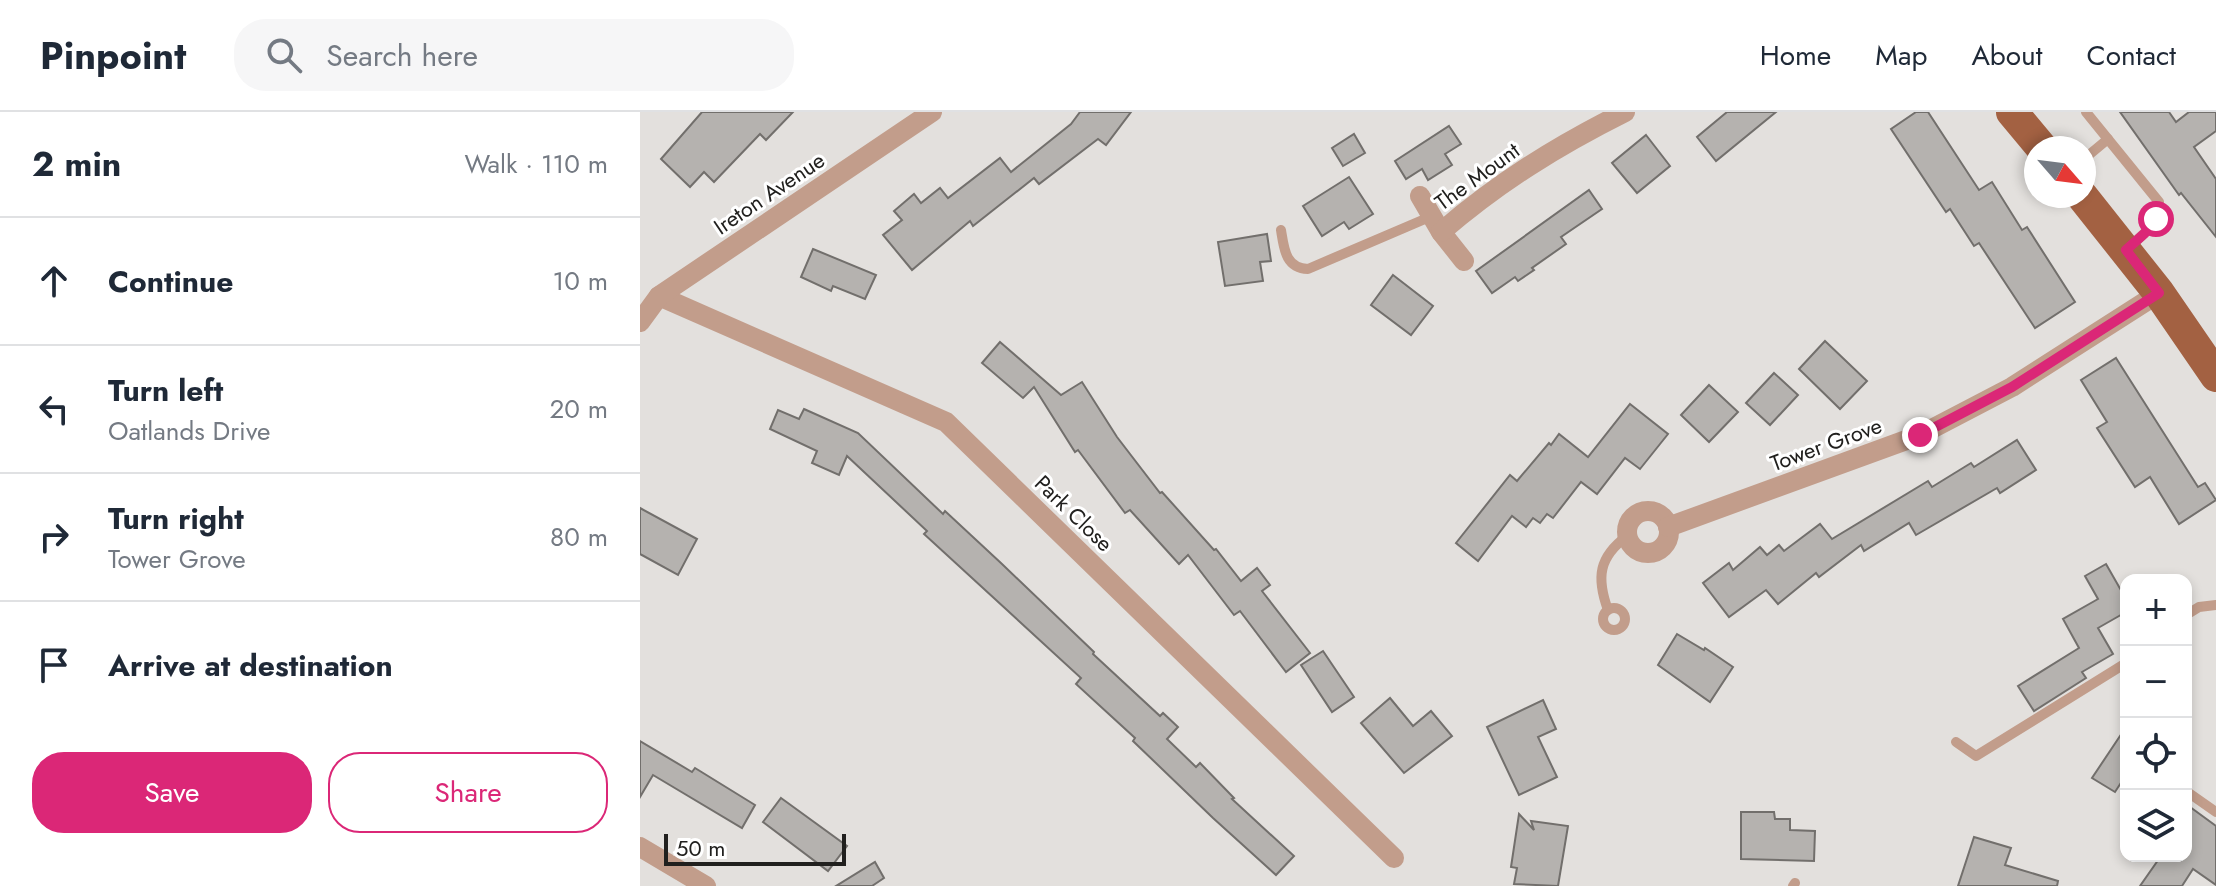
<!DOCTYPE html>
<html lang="en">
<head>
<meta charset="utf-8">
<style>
	:root { --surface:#fff; --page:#f6f6f7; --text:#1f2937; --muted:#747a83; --line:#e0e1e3; --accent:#db2777 }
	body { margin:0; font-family:Jost,sans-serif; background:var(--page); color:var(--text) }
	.controls { position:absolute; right:24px; bottom:24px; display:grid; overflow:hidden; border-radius:16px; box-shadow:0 4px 12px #0003 }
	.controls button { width:72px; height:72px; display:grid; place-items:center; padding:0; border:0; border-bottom:2px solid var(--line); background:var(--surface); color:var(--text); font:40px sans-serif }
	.compass { position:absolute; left:1384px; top:24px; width:72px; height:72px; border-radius:50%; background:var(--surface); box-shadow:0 4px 12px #0003; rotate:118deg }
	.scale { position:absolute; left:24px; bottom:20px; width:182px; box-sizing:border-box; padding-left:8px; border:4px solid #21201e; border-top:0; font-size:22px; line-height:28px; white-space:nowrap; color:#21201e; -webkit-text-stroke:6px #fff; paint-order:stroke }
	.stop { position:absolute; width:24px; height:24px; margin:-18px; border:6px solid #db2777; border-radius:50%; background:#fff }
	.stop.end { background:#db2777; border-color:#fff; box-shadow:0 2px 8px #0008 }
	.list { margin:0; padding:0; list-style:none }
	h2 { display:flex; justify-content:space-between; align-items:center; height:104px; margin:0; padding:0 32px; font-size:34px }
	h2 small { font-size:26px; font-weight:400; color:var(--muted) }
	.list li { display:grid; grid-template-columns:52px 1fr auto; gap:24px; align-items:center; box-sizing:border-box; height:128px; padding:0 32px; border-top:2px solid var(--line) }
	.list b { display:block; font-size:30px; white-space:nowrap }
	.list p { margin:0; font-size:26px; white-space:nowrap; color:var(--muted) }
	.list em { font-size:26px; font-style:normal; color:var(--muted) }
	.actions { display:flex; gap:16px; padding:24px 32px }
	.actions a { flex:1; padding:18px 0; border:2px solid var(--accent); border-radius:32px; text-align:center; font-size:28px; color:var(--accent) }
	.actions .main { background:var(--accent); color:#fff }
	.icon { flex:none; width:44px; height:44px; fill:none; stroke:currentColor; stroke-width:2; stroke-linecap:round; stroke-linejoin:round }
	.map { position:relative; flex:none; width:1576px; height:774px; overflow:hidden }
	header { display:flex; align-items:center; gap:48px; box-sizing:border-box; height:112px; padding:0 40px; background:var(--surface); border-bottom:2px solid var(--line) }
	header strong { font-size:38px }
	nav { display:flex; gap:44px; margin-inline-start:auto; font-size:28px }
	.search { width:560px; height:72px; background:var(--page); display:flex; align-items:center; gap:20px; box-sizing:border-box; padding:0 28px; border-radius:32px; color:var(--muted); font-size:30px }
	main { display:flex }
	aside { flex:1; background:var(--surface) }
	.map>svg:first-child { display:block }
</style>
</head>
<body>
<header>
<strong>Pinpoint</strong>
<div class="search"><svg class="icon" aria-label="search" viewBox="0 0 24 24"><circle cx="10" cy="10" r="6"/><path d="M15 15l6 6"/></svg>Search here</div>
<nav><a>Home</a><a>Map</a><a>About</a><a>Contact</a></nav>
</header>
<main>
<aside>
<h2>2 min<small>Walk · 110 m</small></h2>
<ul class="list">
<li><svg class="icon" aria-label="ahead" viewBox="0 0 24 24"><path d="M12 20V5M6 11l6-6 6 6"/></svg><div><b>Continue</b></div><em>10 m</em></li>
<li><svg class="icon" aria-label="left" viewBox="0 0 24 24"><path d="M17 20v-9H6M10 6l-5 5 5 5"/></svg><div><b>Turn left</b><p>Oatlands Drive</p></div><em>20 m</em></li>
<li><svg class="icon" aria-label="right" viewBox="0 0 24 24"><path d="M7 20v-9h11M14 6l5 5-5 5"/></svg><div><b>Turn right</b><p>Tower Grove</p></div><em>80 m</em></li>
<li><svg class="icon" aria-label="arrive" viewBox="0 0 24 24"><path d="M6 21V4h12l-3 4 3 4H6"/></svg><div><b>Arrive at destination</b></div></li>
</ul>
<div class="actions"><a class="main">Save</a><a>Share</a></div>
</aside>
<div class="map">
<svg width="1576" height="774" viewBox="0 0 1576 774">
	<rect width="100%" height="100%" fill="#e3e0dd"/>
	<g fill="#b5b2af" stroke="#726f6c" stroke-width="2">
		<polygon points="62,0 153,0 126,28 120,22 74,70 64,60 50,75 21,47"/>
		<polygon points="440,0 491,0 466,33 458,27 399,72 394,66 333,114 330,109 272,158 243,123 262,108 254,99 274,82 281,91 300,76 308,86 360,46 371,60 431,12"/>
		<polygon points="1087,0 1136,0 1076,49 1057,25"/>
		<polygon points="1276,0 1288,0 1339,78 1352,70 1382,118 1387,115 1435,190 1395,216 1339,131 1334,134 1310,97 1306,100 1251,17"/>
		<polygon points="1480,0 1529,0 1536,10 1549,0 1576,0 1576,19 1554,35 1576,67 1576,125 1541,81 1539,83"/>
		<polygon points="809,14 821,32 805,42 812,53 788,68 782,57 766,67 755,49"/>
		<polygon points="714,22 725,41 703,54 692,36"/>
		<polygon points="1006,23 1030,54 997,81 972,51"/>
		<polygon points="709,65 733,102 709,117 704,110 682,124 663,94"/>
		<polygon points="949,78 962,97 921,125 926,132 892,156 894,158 878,169 875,165 852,181 836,159"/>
		<polygon points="627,122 631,149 620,150 623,169 585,174 578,130"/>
		<polygon points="173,137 236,163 225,187 193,174 191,179 161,165"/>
		<polygon points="753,163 793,194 771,223 731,193"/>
		<polygon points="1185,229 1227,269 1200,297 1159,257"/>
		<polygon points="360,230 421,283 442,270 477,325 520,381 522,380 574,438 576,437 601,469 617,456 630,473 622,479 670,541 646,560 600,499 594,503 548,443 539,452 490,398 485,401 438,338 435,340 394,275 383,286 342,251"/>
		<polygon points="1476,246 1558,375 1565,371 1576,388 1539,412 1510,365 1495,375 1457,316 1467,310 1441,268"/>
		<polygon points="1134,261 1158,283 1130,313 1106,291"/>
		<polygon points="1069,273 1098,300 1069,330 1041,303"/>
		<polygon points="990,292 1028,322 1000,357 985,346 957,382 941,370 913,406 907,402 900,411 893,406 886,415 872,404 838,449 816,431 870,363 877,369 909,331 911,333 919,322 948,345"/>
		<polygon points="164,297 218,321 303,402 305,399 362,452 454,540 453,542 520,604 523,601 538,615 527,627 556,655 560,651 594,686 592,687 654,744 636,763 573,706 493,629 495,626 436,572 441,566 284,422 287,419 207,344 199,363 172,351 177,339 130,317 138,298 159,307"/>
		<polygon points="1377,328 1396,358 1360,381 1357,376 1276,423 1269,411 1224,439 1221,433 1179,465 1176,461 1138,492 1126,478 1089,505 1063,471 1089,451 1093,458 1120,435 1127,443 1139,433 1144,439 1180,412 1192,427 1288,369 1292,375 1331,351 1334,355"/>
		<polygon points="0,396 57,427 38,463 0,442"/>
		<polygon points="1466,452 1486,487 1486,500 1458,516 1473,542 1442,560 1446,566 1394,599 1378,574 1439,536 1423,507 1458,487 1445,464"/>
		<polygon points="1037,522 1064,538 1065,536 1093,555 1070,590 1018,553"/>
		<polygon points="683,539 714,585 692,600 661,553"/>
		<polygon points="750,586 773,614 791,599 812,624 764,661 721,611"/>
		<polygon points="903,588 916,617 898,625 917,665 879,683 847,615"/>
		<polygon points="1486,615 1486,663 1475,680 1452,666"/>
		<polygon points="0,629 52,660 55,656 115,693 102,716 13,663 0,685"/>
		<polygon points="141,686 207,734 188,759 123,710"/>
		<polygon points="1546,692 1576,714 1576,773 1553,757 1542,774 1500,774 1521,744 1546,744"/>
		<polygon points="1101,700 1134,700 1135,707 1150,707 1150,718 1175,719 1174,749 1101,747"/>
		<polygon points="879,702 894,718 891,709 928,714 918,774 874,772 877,756 871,755"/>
		<polygon points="1334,725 1371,736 1365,753 1418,769 1417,774 1318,774"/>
		<polygon points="235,750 244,766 232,774 196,774"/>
	</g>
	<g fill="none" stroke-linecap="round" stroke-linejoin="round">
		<g stroke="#c29d8b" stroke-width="10">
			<path d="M1446,0L1519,90C1520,110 1502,124 1488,136"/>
			<polyline points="1444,47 1468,27"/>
			<path d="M641,118C644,136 645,156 668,157L792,104"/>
			<circle cx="974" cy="507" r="11"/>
			<path d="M968,498C956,465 959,445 987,424"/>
			<polyline points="1546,503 1559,495 1576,493"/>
			<polyline points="1316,630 1336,644 1486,551"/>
			<polyline points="1546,679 1576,700"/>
			<polyline points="1153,774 1155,771"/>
		</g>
		<g stroke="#c29d8b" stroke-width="20">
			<polyline points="780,84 801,120 824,149"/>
			<path d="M801,120C859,70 917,34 985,0"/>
			<polyline points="19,184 306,310 754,746"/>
			<polyline points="0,210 19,184 292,0"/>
			<circle cx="1008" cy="420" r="21"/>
			<polyline points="1028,415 1280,323 1372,275 1519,181"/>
			<polyline points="0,735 66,774"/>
		</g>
		<g stroke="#a36142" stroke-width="32">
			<polyline points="1372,0 1402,36"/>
			<polyline points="1442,84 1519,181 1576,264"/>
		</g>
	</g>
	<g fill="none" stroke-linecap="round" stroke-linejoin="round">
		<polyline stroke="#db2777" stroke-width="10" points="1280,323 1372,275 1519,181 1486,138 1505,121 1516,107"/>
	</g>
	<g text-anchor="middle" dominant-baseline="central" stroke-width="6" stroke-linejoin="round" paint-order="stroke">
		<g font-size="22" fill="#21201e" stroke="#fff">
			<text transform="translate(837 64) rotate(-36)">The Mount</text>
			<text transform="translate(129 81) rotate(-34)">Ireton Avenue</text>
			<text transform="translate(1186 332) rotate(-20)">Tower Grove</text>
			<text transform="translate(434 401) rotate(44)">Park Close</text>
		</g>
	</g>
</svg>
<div class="controls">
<button>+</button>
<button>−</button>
<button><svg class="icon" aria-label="locate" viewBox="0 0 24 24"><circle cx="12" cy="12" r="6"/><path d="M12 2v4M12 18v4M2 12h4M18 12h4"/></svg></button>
<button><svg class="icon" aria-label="layers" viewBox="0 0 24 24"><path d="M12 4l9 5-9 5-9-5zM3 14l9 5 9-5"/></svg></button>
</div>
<svg class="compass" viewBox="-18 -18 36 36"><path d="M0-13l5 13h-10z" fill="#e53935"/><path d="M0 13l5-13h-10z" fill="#747a83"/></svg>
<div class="scale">50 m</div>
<div class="stop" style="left:1516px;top:107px"></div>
<div class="stop end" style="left:1280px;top:323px"></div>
</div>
</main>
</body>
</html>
